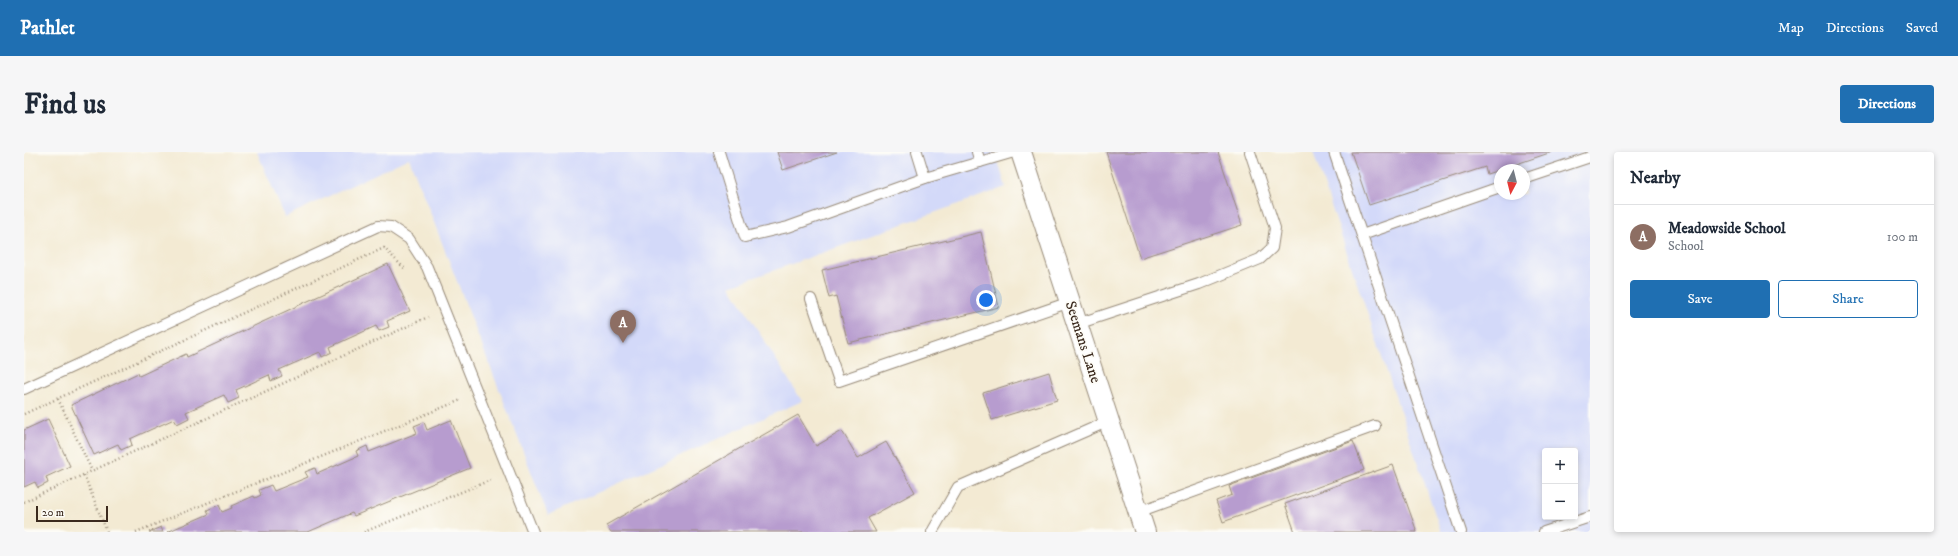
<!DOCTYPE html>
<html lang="en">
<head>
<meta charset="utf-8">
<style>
	:root { --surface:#fff; --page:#f6f6f7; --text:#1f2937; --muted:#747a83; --line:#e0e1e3; --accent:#1f6fb2 }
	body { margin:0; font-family:"IM FELL DW Pica",serif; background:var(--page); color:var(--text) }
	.controls { position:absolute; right:12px; bottom:12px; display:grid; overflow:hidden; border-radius:4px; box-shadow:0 2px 6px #0003 }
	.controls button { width:36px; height:36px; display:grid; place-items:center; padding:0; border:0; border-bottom:1px solid var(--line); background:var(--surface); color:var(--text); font:20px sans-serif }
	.compass { position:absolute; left:1470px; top:12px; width:36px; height:36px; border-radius:50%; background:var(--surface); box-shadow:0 2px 6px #0003; rotate:187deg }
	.scale { position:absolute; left:12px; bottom:10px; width:72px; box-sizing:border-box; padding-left:4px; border:2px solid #3b2a1e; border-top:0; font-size:11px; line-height:14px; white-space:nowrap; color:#3b2a1e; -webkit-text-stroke:3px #fdfcf7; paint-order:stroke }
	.you { position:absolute; left:962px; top:148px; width:14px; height:14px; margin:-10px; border:3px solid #fff; border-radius:50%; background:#1a73e8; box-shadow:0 0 0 6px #1a73e833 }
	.badge { display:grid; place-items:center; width:26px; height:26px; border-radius:50%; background:var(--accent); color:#fff; font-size:13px; font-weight:700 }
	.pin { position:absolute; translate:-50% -33px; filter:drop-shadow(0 1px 2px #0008) }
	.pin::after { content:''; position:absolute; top:21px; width:14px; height:12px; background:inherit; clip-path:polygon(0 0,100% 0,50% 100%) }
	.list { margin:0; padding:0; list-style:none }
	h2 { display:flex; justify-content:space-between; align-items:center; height:52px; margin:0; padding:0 16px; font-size:17px }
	h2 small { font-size:13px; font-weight:400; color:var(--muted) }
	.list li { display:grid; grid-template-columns:26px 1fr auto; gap:12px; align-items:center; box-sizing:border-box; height:64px; padding:0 16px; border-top:1px solid var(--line) }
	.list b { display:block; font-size:15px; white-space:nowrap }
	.list p { margin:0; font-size:13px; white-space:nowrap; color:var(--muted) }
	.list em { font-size:13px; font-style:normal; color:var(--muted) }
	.actions { display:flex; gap:8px; padding:12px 16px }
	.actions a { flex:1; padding:9px 0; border:1px solid var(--accent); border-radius:4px; text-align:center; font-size:14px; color:var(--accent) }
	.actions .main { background:var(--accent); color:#fff }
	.map { position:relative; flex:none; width:1566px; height:380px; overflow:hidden; border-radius:4px }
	header { display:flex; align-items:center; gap:24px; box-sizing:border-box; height:56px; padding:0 20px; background:var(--accent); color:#fff }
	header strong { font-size:19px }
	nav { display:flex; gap:22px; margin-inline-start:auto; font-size:14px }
	.intro { display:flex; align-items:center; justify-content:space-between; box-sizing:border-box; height:96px; padding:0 24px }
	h1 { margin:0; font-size:28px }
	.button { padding:10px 18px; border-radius:4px; background:var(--accent); color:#fff; font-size:14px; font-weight:700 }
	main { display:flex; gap:24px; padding:0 24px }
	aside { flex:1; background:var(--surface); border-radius:4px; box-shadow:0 2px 6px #0003 }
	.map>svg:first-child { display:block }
</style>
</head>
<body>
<header>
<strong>Pathlet</strong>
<nav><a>Map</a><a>Directions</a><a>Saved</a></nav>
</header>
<div class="intro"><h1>Find us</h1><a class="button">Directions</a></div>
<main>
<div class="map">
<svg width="1566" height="380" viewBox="0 0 1566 380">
	<rect width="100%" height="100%" fill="#fdfcf7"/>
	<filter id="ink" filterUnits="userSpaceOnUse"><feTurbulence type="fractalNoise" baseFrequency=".025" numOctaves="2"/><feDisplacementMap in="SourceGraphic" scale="8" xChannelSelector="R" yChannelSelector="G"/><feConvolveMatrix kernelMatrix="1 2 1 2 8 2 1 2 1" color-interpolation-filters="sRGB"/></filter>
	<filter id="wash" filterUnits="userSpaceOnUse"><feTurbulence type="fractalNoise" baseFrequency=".012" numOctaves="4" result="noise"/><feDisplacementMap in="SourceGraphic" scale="16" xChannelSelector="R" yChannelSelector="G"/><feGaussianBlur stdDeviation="0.9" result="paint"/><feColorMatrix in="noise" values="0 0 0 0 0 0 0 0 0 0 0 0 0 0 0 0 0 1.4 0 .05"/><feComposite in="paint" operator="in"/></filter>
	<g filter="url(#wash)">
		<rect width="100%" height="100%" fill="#f3ead3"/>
		<g fill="#d3d9f9" fill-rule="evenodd">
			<polygon points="233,0 971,0 982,35 706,134 778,249 524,363 385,6 261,65"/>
			<path d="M1289,0H1566V380H1417ZM1476,18H1500V42H1476ZM1521,299H1551V365H1521Z"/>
		</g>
		<g id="blocks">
			<g fill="#b79ccf">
				<polygon points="753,0 813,0 759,18"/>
				<polygon points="1082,0 1194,0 1218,73 1116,106"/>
				<polygon points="1327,0 1528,0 1463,22 1461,15 1345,53"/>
				<polygon points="957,80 975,155 824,191 812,144 805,146 798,118"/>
				<polygon points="364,112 386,159 363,169 365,175 355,179 352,174 306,195 308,200 298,205 296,200 255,218 258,224 247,229 245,223 212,238 215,246 204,251 200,243 162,260 165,266 153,272 150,267 106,287 108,293 97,298 94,292 70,303 47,253 114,221 115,224 162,202 163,205"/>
				<polygon points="1025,220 1033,248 968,268 959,241"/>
				<polygon points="774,263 792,294 818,279 834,306 862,290 891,340 844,366 852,380 587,380 582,373"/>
				<polygon points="24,267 46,314 22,325 24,331 14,336 11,330 0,335 0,278"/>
				<polygon points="427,268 446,316 330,364 328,361 284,380 143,380 185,362 183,358 195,353 198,360 208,356 207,354 230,344 231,346 237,343 235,338 247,333 250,339 284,325 281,320 291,316 293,322 334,304 332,299 343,294 345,300 393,281 390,274 400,270 403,278"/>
				<polygon points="1329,289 1340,318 1199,370 1192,349 1208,343 1205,334"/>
				<polygon points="1369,313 1393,380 1271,380 1261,352"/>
				<polygon points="137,375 139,380 125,380"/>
			</g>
		</g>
	</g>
	<g filter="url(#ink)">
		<use href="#blocks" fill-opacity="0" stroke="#978a78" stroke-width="1"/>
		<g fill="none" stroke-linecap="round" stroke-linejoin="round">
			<g stroke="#978a78" stroke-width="12">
				<g id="service">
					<polyline points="695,0 721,85 764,75 901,26 990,0"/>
					<polyline points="893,0 901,26"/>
					<polyline points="953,0 956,10"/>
					<polyline points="1310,0 1437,380"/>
					<polyline points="1500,27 1566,5"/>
					<polyline points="1338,83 1476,35"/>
					<polyline points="787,147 815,229 1046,150"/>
					<polyline points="1053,172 1175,132 1236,107 1248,96 1251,76 1226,0"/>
					<polyline points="0,237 354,74 367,75 385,87 403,115 509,380"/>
					<polyline points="1114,360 1351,274"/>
					<polyline points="908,380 934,335 1085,269"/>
					<polyline points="1520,380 1566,365"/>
				</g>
			</g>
			<g stroke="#978a78" stroke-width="22">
				<polyline id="minor" points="997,0 1121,380"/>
			</g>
			<g stroke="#978a78" stroke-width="2.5" stroke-dasharray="1 3" stroke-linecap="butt">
				<polyline points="34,247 68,319"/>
				<polyline points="0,262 360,96 382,118"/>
				<polyline points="60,323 83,380"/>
				<polyline points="0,350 404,165"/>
				<polyline points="112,380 437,248"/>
				<polyline points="340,380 469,327"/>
			</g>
			<use href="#service" stroke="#fff" stroke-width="10"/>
			<use href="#minor" stroke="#fff" stroke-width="20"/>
		</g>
	</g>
	<g text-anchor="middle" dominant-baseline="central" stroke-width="3.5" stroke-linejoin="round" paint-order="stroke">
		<g font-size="15" fill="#3b2a1e" stroke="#fdfcf7">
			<text transform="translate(1059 190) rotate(72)">Seemans Lane</text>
		</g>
	</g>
</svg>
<div class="controls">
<button>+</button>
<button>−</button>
</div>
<svg class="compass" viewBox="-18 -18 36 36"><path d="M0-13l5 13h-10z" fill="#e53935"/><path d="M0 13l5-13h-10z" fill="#747a83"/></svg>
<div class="scale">20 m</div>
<div class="you"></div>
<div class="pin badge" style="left:599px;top:191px;background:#8d6e63">A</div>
</div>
<aside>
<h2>Nearby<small></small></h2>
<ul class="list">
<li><span class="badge" style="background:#8d6e63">A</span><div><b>Meadowside School</b><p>School</p></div><em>100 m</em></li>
</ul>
<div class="actions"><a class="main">Save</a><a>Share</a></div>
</aside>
</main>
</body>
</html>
